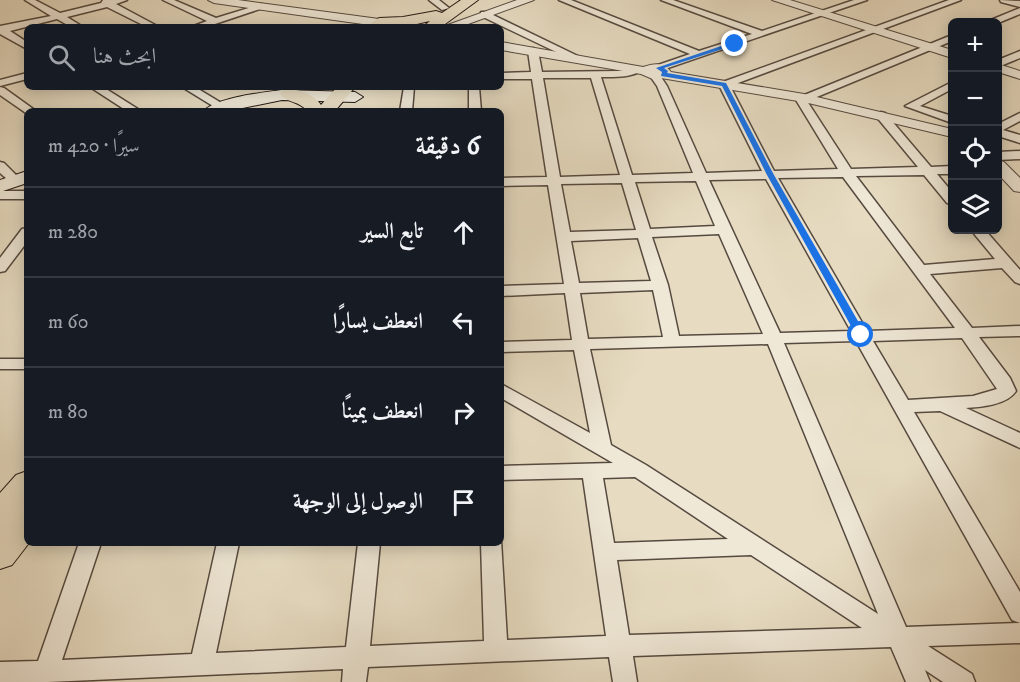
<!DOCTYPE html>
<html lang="ar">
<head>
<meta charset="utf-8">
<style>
	:root { --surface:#171b24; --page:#242831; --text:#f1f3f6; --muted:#9ea1a6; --line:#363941 }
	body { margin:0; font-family:"IM FELL DW Pica",Amiri,serif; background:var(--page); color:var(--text); direction:rtl }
	.controls { position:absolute; right:18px; top:18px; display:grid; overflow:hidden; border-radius:9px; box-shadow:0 3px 15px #0003 }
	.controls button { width:54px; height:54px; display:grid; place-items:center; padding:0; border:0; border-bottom:2px solid var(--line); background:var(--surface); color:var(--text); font:30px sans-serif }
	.stop { position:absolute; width:18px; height:18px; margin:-14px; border:4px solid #1a73e8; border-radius:50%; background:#fff }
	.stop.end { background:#1a73e8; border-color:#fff; box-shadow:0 2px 6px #0008 }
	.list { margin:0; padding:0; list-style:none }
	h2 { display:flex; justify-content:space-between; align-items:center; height:78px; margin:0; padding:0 24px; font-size:26px }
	h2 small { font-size:20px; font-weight:400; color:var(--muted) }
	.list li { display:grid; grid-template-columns:39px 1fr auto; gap:18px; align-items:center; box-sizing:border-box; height:90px; padding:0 24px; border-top:2px solid var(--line) }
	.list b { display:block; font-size:22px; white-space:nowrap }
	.list em { font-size:20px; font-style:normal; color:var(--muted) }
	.icon { flex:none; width:33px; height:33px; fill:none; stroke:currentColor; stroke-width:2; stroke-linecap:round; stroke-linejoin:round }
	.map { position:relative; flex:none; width:1020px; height:682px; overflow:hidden; direction:ltr }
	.search { position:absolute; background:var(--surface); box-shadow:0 3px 15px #0003; left:24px; top:24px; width:480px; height:66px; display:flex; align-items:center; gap:15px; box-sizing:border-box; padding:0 21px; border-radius:9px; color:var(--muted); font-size:22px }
	.panel { position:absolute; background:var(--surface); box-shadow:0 3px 15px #0003; left:24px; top:108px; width:480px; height:438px; border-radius:9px; direction:rtl }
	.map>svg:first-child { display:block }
</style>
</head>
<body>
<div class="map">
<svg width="1020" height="682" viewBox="0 0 1020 682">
	<rect width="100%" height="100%" fill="#e7dcc2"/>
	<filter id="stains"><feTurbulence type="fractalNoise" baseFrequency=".00333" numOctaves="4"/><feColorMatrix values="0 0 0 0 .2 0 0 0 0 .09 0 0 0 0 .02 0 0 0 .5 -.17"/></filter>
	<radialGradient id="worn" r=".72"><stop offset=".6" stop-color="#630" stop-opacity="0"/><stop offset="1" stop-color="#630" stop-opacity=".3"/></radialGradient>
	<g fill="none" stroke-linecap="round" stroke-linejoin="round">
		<g stroke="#564a40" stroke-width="3">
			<g id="minor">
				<polygon points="25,0 35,0 60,13 101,3 103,0 127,0 116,4 159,27 147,27 107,7 67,17 83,27 71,27 57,19 10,31 27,42 27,49 0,34 0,26 51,16"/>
				<polygon points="163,0 174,0 216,18 262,4 266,7 206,27 191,27 207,21"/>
				<polygon points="429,0 439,0 449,8 442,10"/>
				<polygon points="559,0 571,0 699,51 752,34 661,0 673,0 762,31 854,0 867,0 659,71 654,68 655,66 690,54"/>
				<path d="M949,0H961L730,86L774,171L838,169L796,100L797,98L952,35V41L807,101L851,169L918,167L875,115L881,112L885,113L931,167L952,166V174H937L952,192V204L947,203L924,175L856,176L924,265L995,259L971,230H985L1020,270V284L1015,282L1002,268L930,274L972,328L1020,326V336L979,337L1010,378L1016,391C1007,405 981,407 966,408L1020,433V448L940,411L914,412L1020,592V623L1012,620L856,341L784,343L906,627L1020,623V643L928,646L972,674L975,682H943L925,670L930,682H906L891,647L633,656L637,682H613L609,657L368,667L366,682H342L343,669L48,682H0V662L38,661L79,543H101L62,660L192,654L217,543H239L216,653L346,647L358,543H380L370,646L484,641L481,543H501V540L507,640L606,636L583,478L501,480V466L613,463L501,398V384L590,433L574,350L501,352V342L572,340L565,293L501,296V286L564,284L548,185L501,186V178L547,177L532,79H501V73L531,72L528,51L533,48L538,51L542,72L619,71L641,68L642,70C631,78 614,77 601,77L632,175L693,173L657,86L650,76L659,74L667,86L706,173L762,171L719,85L720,83ZM543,78H591L620,175L560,177ZM843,177L955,328L867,331L778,178ZM766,179L851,331L780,333L709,180ZM696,181L715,226L650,229L635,182ZM622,183L636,230L570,232L561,184ZM719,234L763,334L679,336L668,285L652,237ZM638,238L651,281L579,283L571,241ZM653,290L663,337L588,339L580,293ZM962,338L997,389L973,396L908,400L873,341ZM768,344L878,614L646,465L611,445L590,349ZM635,477L728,539L614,543L603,478ZM751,555L862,628L629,635L617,560Z"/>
				<polygon points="1000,0 1020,1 1020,7 1001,2"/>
				<polygon points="1020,8 1020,14 998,23 986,22"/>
				<polygon points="481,12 487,12 584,59 575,61 481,16"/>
				<polygon points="1020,51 1020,58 998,67 998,60"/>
				<polygon points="27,73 27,79 0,86 0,80"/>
				<polygon points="952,82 952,89 920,106 952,116 952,123 905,106"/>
				<polygon points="0,87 4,88 36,111 27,111 26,113 0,95"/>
				<polygon points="90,87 103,87 141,111 127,111"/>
				<polygon points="182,87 195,87 223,104 221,106 213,106"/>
				<polygon points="404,87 414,87 412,111 400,111"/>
				<polygon points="469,87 479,87 481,111 469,111"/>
				<polygon points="1020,113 1020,121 1003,130 1020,135 1020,143 998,136 998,124"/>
				<polygon points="1020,151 1020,159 998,160 998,152"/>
				<polygon points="0,162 4,163 17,176 15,179 7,179 0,173"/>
				<rect x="0" y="191" width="27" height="8"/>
				<polygon points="27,228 27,242 5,271 0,272 0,258 22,229"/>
				<rect x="0" y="359" width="27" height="10"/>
			</g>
		</g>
		<g stroke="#564a40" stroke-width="2">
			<g id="tertiary">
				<polygon points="208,0 238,0 409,23 415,27 384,27 214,3"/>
				<polygon points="517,0 534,0 460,27 442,27"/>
				<polygon points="772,0 790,0 952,50 952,58"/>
				<path d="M501,42L643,67C654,63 664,62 671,72L804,94L952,129V137L804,102L661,78L655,80L641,74L501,50Z"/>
				<polygon points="998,64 1020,71 1020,79 998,72"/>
				<polygon points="998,160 1004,162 1020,178 1020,192 1014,191 998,174"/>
			</g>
		</g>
		<g stroke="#251a15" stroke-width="2">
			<g id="secondary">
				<path d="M282,90L355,92L363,97L355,102L282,100L228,111H204C215,98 265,92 282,90Z"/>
				<polygon points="27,171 27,183 0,192 0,180"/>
			</g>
		</g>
		<g stroke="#251a15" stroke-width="2">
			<g id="primary">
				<path d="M461,0H478L441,27H423L430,21C417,24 382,33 371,23L379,18L403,17L436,11L442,13Z"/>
				<path d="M337,87H355L335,111H307C300,101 287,103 280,94L283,90C295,87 314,94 321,105Z"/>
				<polygon points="27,471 26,507 29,543 12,565 0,569 0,493 16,475"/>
			</g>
		</g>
		<use href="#minor" fill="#efe8d7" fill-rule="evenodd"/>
		<use href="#tertiary" fill="#efe8d7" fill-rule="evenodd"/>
		<use href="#secondary" fill="#efe8d7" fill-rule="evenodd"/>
		<use href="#primary" fill="#e7dcc2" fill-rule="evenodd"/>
	</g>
	<polygon fill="#1a73e8" points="733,42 738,44 664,68 668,71 667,73 726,83 774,175 866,335 864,337 856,335 767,175 722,86 661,76 662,72 656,68"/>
	<rect width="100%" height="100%" filter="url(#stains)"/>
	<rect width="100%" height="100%" fill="url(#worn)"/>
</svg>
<div class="controls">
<button>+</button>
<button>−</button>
<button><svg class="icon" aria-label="locate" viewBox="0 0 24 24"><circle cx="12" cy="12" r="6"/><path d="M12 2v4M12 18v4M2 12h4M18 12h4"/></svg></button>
<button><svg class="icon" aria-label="layers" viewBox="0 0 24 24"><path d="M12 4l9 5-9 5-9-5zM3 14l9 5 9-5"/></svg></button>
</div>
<div class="stop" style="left:861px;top:335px"></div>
<div class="stop end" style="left:735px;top:44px"></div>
<div class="search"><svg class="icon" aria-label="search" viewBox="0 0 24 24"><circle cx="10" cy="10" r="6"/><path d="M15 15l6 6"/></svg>ابحث هنا</div>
<section class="panel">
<h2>6 دقيقة<small>سيرًا · 420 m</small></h2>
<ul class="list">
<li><svg class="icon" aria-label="ahead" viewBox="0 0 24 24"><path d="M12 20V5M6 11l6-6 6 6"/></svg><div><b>تابع السير</b></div><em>280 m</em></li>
<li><svg class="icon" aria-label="left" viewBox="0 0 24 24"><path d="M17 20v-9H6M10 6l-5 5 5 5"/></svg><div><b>انعطف يسارًا</b></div><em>60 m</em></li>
<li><svg class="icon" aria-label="right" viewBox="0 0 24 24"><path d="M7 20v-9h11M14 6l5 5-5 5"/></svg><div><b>انعطف يمينًا</b></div><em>80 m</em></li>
<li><svg class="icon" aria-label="arrive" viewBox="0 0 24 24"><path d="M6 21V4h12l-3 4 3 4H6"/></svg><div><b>الوصول إلى الوجهة</b></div></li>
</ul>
</section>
</div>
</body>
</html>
